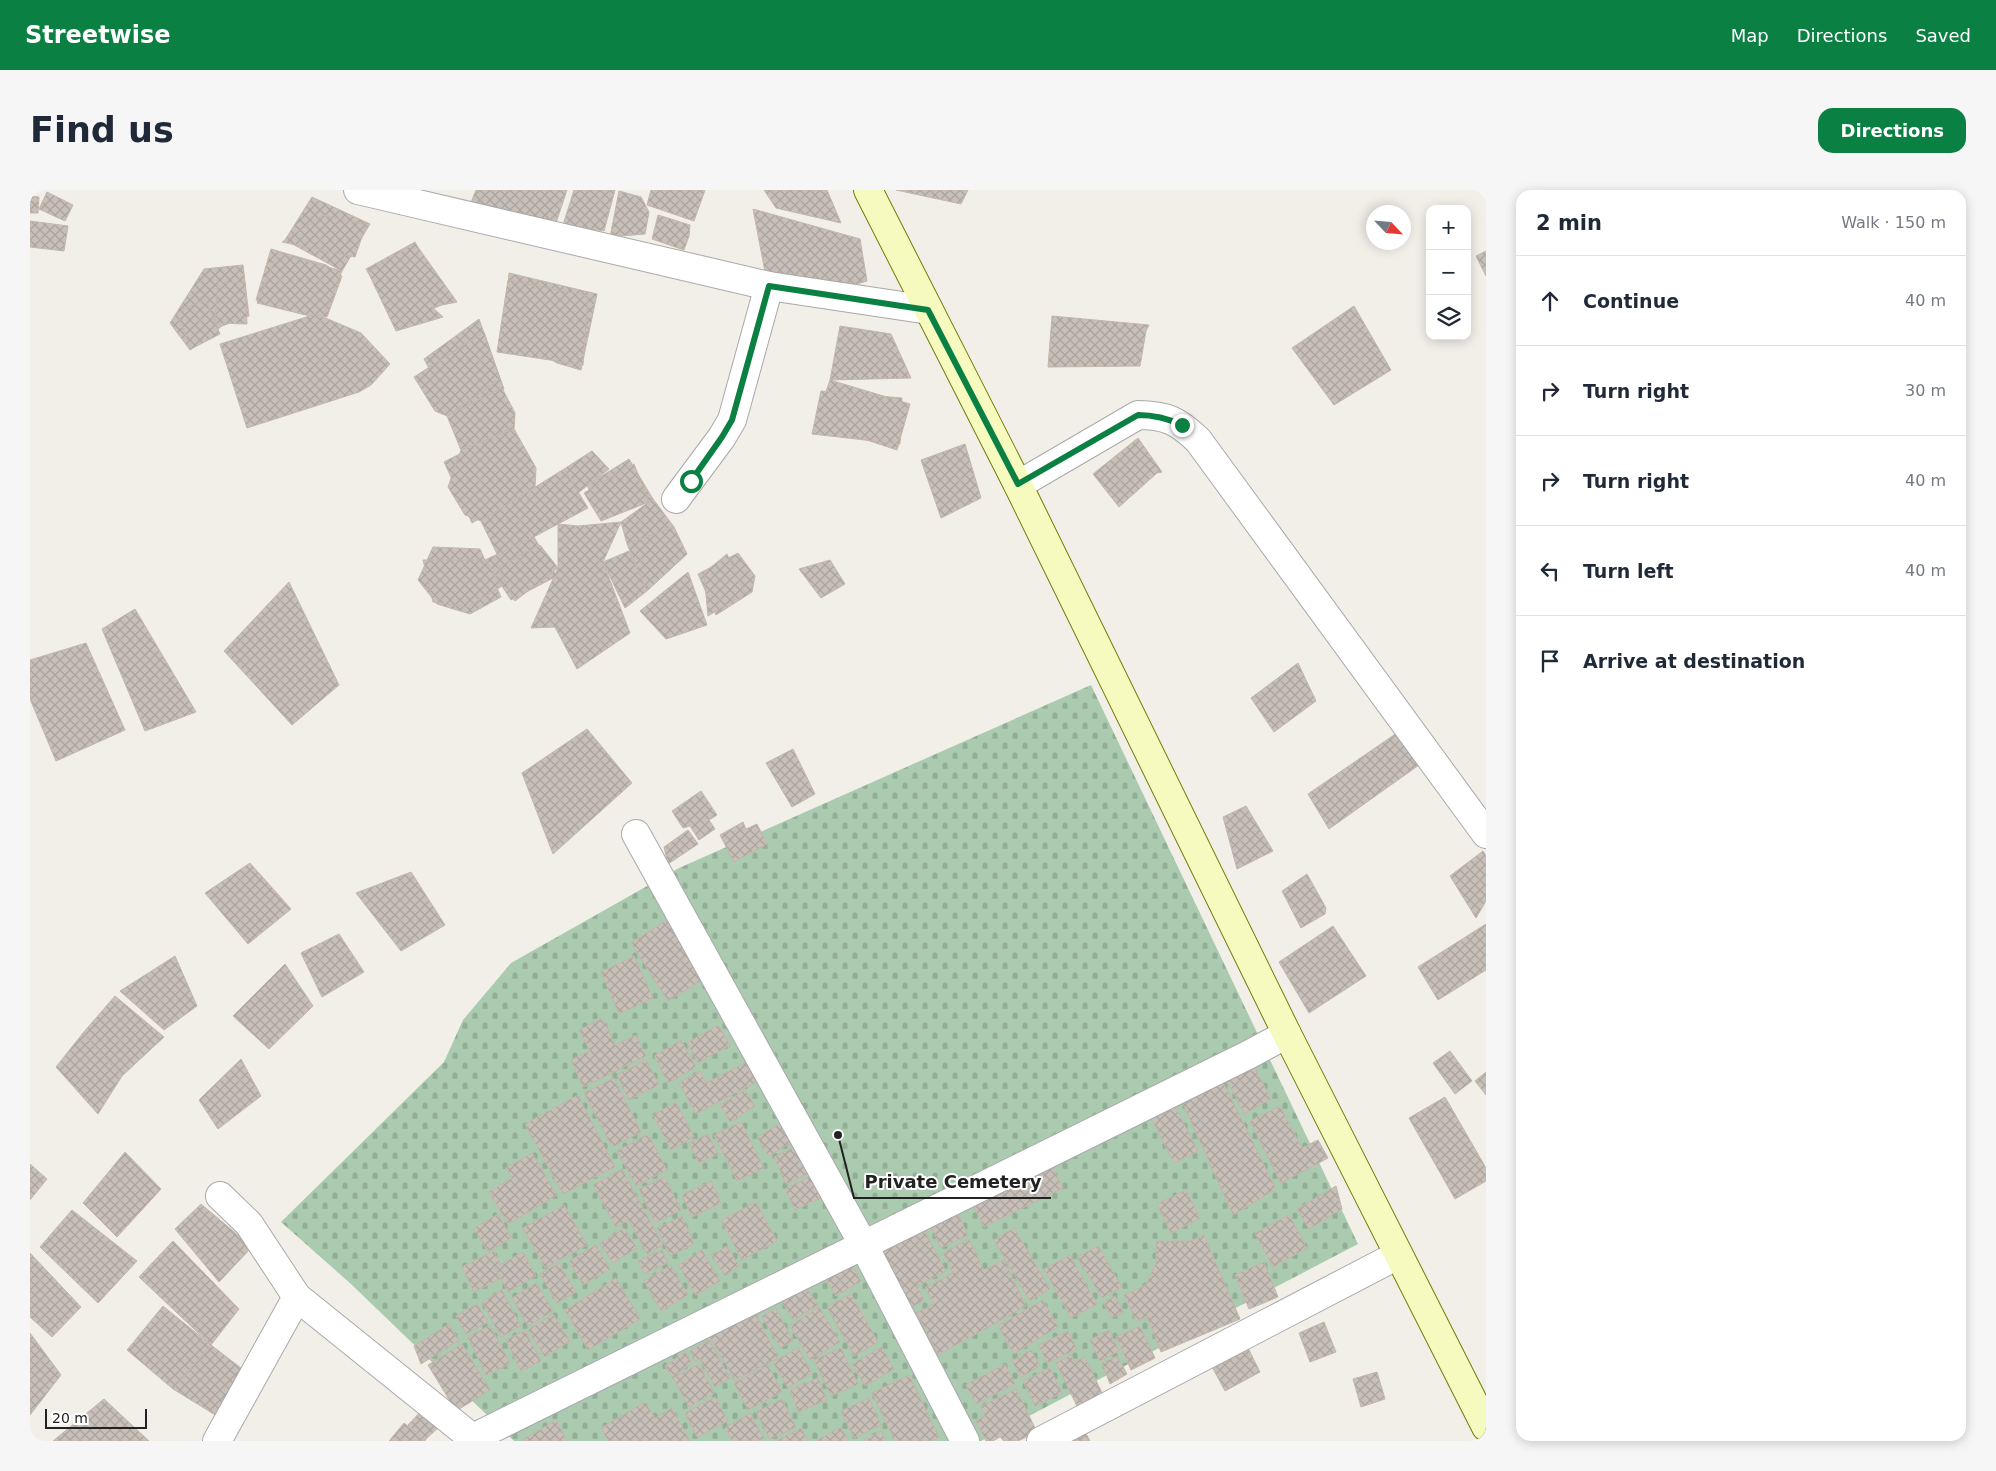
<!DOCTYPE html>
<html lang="en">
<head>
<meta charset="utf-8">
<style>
	:root { --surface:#fff; --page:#f6f6f7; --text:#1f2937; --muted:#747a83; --line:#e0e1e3; --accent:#0b8043 }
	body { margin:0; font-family:"DejaVu Sans",sans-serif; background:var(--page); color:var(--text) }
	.controls { position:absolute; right:15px; top:15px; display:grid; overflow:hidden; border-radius:10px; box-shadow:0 2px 12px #0003 }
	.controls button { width:45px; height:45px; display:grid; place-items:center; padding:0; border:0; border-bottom:1px solid var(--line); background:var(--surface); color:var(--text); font:25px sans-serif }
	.compass { position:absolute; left:1336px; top:15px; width:45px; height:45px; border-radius:50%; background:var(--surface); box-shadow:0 2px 12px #0003; rotate:116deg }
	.scale { position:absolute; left:15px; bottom:12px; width:102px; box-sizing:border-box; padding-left:5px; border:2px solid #222; border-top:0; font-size:14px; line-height:18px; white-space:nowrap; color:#222; -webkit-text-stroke:4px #fff; paint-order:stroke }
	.stop { position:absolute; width:15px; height:15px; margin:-11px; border:4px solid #0b8043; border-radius:50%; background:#fff }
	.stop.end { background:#0b8043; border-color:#fff; box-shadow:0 1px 5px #0008 }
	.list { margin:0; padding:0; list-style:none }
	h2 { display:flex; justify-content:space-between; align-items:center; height:65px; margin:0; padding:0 20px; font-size:21px }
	h2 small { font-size:16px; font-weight:400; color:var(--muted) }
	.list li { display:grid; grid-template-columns:32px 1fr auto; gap:15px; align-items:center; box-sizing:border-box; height:90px; padding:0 20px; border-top:1px solid var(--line) }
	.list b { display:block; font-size:19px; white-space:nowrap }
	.list em { font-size:16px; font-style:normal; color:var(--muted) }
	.icon { flex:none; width:28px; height:28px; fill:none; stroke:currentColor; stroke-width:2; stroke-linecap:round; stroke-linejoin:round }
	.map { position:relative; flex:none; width:1456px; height:1251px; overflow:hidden; border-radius:15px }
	header { display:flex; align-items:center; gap:30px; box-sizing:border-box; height:70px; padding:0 25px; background:var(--accent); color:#fff }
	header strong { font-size:24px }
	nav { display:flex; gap:28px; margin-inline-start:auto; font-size:18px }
	.intro { display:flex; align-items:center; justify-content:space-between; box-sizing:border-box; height:120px; padding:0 30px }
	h1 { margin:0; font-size:35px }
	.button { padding:12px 22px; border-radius:15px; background:var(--accent); color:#fff; font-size:18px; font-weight:700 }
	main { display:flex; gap:30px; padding:0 30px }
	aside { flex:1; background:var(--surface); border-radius:15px; box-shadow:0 2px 12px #0003 }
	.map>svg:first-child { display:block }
</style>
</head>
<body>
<header>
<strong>Streetwise</strong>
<nav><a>Map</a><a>Directions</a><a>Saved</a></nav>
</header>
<div class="intro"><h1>Find us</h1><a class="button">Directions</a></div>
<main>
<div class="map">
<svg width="1456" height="1251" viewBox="0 0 1456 1251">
	<defs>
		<pattern id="cemetery-stones" width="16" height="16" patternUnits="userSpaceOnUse" patternTransform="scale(1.25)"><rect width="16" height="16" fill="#aacbaf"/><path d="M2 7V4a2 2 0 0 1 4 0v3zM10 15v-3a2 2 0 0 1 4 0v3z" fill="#92ae96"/></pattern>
		<pattern id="building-cross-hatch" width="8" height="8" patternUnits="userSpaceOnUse" patternTransform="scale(1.25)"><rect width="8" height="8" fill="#c7bfb8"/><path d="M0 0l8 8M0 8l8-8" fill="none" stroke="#aba49e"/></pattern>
	</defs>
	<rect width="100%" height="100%" fill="#f2efe9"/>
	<polygon fill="url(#cemetery-stones)" points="1061,495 1328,1054 951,1251 484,1251 321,1094 251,1032 414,872 433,830 481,773 649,678"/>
	<g fill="url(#building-cross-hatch)" stroke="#c4b6ab">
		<polygon points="446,0 537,0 525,36 440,15"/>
		<polygon points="544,0 585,0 574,41 533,35"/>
		<polygon points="621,0 675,0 664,31 617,15"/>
		<polygon points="734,0 797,0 811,33 746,18"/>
		<polygon points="866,0 938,0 931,14"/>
		<polygon points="589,1 611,7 619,22 615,44 580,47"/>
		<polygon points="17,2 43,15 35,31 9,19"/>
		<polygon points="0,6 9,7 8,23 0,23"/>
		<polygon points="282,7 340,34 312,81 255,50"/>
		<polygon points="723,19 830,49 837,91 817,97 736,87"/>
		<polygon points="293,25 336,35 325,67 252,52"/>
		<polygon points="628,25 660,35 659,46 654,60 622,49"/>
		<polygon points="0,31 38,36 34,61 0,57"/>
		<polygon points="385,52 416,113 369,134 336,79"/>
		<polygon points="385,53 427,112 402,117 413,127 366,141 338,82"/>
		<polygon points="241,59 296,75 312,86 297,127 226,110"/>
		<polygon points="1456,61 1456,86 1446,66"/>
		<polygon points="248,63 312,81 292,129 227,113"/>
		<polygon points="213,75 219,126 192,136 160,160 140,133 174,79"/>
		<polygon points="479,83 567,104 551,180 527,173 517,167 473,162"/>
		<polygon points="478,90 558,106 553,175 467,162"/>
		<polygon points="188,92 215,93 217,134 185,133"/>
		<polygon points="175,109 190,144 161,159 147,123"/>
		<polygon points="1324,116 1361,180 1304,215 1262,158"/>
		<polygon points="286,124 331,143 360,174 341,195 329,202 217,238 190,154"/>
		<polygon points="1022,126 1119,135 1116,141 1110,176 1018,177"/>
		<polygon points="449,129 474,199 423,223 394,169"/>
		<polygon points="810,136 861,144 881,188 800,190"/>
		<polygon points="454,142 470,189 417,226 405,221 384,187"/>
		<polygon points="800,190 880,214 867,260 785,233"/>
		<polygon points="472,198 485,223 484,239 431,260 417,226"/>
		<polygon points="791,201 872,208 870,254 782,244"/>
		<polygon points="482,237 503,297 442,333 414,272"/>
		<polygon points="484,239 506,278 505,297 451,331 435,325 418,297 431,260"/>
		<polygon points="1108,248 1132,282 1127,283 1089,317 1063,284"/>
		<polygon points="935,254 951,308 911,328 891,270"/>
		<polygon points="562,261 579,279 548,303 534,279"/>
		<polygon points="599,269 623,309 572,330 557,295"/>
		<polygon points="604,274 619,312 571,331 554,303"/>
		<polygon points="534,279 558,318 468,366 451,331"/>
		<polygon points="623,309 644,337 597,354 591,332"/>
		<polygon points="591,332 573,372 600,443 547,479 525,437 501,438 528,378 528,334 548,336"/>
		<polygon points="644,337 657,364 617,401 597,354"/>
		<polygon points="504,347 527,386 481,410 455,370"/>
		<polygon points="510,355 528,378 485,411 468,377"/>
		<polygon points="403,357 450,359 471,407 440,424 407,414 388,390"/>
		<polygon points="599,361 617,401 595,418 573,372"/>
		<polygon points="708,363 725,386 722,402 686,425 668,384"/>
		<polygon points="697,364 715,403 678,426 674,383"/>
		<polygon points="393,370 455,370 472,396 437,417 403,412"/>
		<polygon points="800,370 815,394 791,408 769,379"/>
		<polygon points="658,382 677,435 636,449 610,421"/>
		<polygon points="259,392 309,495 262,535 194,461"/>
		<polygon points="105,419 166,522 115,541 72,439"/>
		<polygon points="56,453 95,540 26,571 0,509 0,470"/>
		<polygon points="1268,473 1286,511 1244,542 1221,508"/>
		<polygon points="1377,536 1396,570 1299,639 1278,604"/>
		<polygon points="557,539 602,593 523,664 492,583"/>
		<polygon points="763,559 785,604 762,617 736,573"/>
		<polygon points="671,601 687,625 679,630 685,639 669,650 660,636 653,638 642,621"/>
		<polygon points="1216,616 1243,661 1207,679 1193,627"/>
		<polygon points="713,632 716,639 727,634 737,654 704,672 690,645"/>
		<polygon points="658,640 668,654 638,674 634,657"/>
		<polygon points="1453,661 1456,666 1456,711 1446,728 1420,686"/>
		<polygon points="220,673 261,719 218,754 175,703"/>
		<polygon points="381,682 415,735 371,761 326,703"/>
		<polygon points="1277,684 1296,718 1295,724 1271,738 1252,701"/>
		<polygon points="640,728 677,787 638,811 601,753"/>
		<polygon points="1456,734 1456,780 1408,810 1388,777"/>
		<polygon points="1303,736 1336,786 1279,823 1249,772"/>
		<polygon points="309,744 334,782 292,807 271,763"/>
		<polygon points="145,766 167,816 134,840 90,801"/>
		<polygon points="604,766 623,808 589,824 571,782"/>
		<polygon points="255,774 283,816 239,859 203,826"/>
		<polygon points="85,806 134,847 92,886 53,843"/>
		<polygon points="573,828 585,855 606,845 616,866 553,897 541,870 560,861 549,840"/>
		<polygon points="688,835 700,855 668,873 657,853"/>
		<polygon points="53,843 92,886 68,924 26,877"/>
		<polygon points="651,850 666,877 638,893 624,866"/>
		<polygon points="1420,861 1442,891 1425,904 1403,873"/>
		<polygon points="1218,865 1241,909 1214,924 1192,880"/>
		<polygon points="211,869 231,906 188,939 169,910"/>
		<polygon points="616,870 629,895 599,910 587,885"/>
		<polygon points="715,873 726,892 666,924 649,893 670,881 676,893"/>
		<polygon points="1456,882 1456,905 1445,891"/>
		<polygon points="1189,884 1246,999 1203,1025 1149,905"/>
		<polygon points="584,888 611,942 582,957 554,903"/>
		<polygon points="715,900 725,916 700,932 690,915"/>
		<polygon points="548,905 585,977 533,1004 495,934"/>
		<polygon points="1415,907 1456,978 1456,991 1425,1009 1379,928"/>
		<polygon points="1142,911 1168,961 1144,973 1119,924"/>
		<polygon points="646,912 664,947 641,960 623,925"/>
		<polygon points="1250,916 1272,958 1288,950 1298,968 1251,993 1220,931"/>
		<polygon points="756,930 767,949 739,966 727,947"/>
		<polygon points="711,932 734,978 707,991 684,945"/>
		<polygon points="618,944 637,980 606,996 587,961"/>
		<polygon points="678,944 688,964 669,973 659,953"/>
		<polygon points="769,955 781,982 756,994 744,967"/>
		<polygon points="95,962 131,999 87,1047 53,1013"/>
		<polygon points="502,963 527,1005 478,1034 459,1002 482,988 476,978"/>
		<polygon points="1018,969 1033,998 954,1037 940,1009"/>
		<polygon points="0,974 17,989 0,1010"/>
		<polygon points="592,979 633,1055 617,1064 599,1030 586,1037 563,995"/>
		<polygon points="783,985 793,1007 765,1020 755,999"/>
		<polygon points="635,987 651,1020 625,1033 609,999"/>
		<polygon points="681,991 691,1013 662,1027 652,1005"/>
		<polygon points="1306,996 1312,1019 1279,1039 1267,1019"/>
		<polygon points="1156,1000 1170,1028 1141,1043 1127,1014"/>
		<polygon points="726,1012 747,1051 712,1070 691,1030"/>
		<polygon points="171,1014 222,1057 189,1092 145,1039"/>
		<polygon points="534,1015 557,1055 515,1078 493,1038"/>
		<polygon points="42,1020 107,1071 68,1113 10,1057"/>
		<polygon points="468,1024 481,1048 458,1062 444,1038"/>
		<polygon points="928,1024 938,1045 911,1058 901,1037"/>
		<polygon points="1259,1025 1277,1058 1243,1077 1225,1043"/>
		<polygon points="652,1026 664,1054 640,1066 627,1038"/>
		<polygon points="892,1036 916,1081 887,1096 894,1110 881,1118 849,1058"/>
		<polygon points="594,1038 607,1058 583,1073 570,1053"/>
		<polygon points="984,1038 1020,1099 1000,1111 964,1050"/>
		<polygon points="1174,1045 1210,1129 1131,1162 1117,1127 1106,1131 1094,1105 1116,1095 1126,1073 1126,1051 1160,1051"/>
		<polygon points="939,1049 954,1080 974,1070 996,1116 908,1165 886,1123 904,1114 895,1098 923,1083 913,1063"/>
		<polygon points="143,1051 209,1119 181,1155 109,1087"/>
		<polygon points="566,1055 580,1079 553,1095 539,1071"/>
		<polygon points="697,1056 709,1076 695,1086 682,1065"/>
		<polygon points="1068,1056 1092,1097 1072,1108 1047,1067"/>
		<polygon points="632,1060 638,1073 614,1084 608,1071"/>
		<polygon points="672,1060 690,1091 666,1105 648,1075"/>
		<polygon points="464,1061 476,1086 444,1102 432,1077"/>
		<polygon points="493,1062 506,1086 478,1102 465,1078"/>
		<polygon points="0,1063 51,1117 22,1147 0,1127"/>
		<polygon points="1040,1065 1067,1114 1041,1128 1014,1079"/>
		<polygon points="1234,1072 1248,1107 1219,1119 1205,1085"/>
		<polygon points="529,1073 546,1102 527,1113 510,1084"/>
		<polygon points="821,1074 831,1091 806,1106 796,1089"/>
		<polygon points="641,1075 658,1105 631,1121 614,1091"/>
		<polygon points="586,1088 610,1129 558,1160 535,1120"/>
		<polygon points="506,1093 523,1121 498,1136 482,1108"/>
		<polygon points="774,1094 788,1115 763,1130 750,1109"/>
		<polygon points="472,1100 491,1136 471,1147 452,1112"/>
		<polygon points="821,1104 848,1152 824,1166 797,1117"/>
		<polygon points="1085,1106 1094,1122 1082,1128 1073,1113"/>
		<polygon points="1013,1110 1028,1137 984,1164 968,1136"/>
		<polygon points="447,1114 458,1132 436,1144 426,1126"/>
		<polygon points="133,1116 181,1155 143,1199 97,1160"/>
		<polygon points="789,1117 810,1152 780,1170 760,1136"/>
		<polygon points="723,1118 748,1168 705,1190 678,1144"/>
		<polygon points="746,1119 763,1151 750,1158 732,1126"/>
		<polygon points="523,1124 540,1151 515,1167 498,1140"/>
		<polygon points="1294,1132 1306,1162 1280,1172 1269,1143"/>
		<polygon points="419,1134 429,1150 391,1174 384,1156"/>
		<polygon points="460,1135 480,1174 456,1185 438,1147"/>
		<polygon points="1110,1136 1125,1168 1101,1180 1086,1147"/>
		<polygon points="495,1140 511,1171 491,1181 476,1150"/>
		<polygon points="1079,1140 1089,1161 1070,1171 1060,1150"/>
		<polygon points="1038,1141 1047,1159 1017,1173 1009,1155"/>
		<polygon points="0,1143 31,1185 0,1225"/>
		<polygon points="679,1150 700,1188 685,1197 670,1169 665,1171 660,1161"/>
		<polygon points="1215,1152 1230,1182 1195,1201 1179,1171"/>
		<polygon points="432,1154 460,1200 426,1221 398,1175"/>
		<polygon points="181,1155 220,1185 187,1226 143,1199"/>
		<polygon points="852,1157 864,1179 835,1196 822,1174"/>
		<polygon points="768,1158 782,1183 758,1198 743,1172"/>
		<polygon points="811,1158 828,1194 801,1206 784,1170"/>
		<polygon points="1001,1160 1010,1176 991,1187 982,1171"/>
		<polygon points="655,1162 662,1173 642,1187 635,1176"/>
		<polygon points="1041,1165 1045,1172 1055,1167 1072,1203 1047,1216 1026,1173"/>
		<polygon points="1087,1166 1097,1184 1080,1194 1072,1173"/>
		<polygon points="669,1174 684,1203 659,1217 643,1188"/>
		<polygon points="975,1174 985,1194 946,1214 936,1195"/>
		<polygon points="738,1175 752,1202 718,1220 704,1193"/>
		<polygon points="1020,1178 1032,1203 1005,1216 993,1191"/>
		<polygon points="1347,1182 1355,1209 1331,1217 1323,1189"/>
		<polygon points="879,1185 909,1247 901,1251 865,1251 842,1203"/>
		<polygon points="788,1188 797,1210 768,1222 760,1200"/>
		<polygon points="986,1199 1007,1242 988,1251 974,1251 970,1247 963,1251 956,1251 946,1231 955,1226 951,1216"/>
		<polygon points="685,1207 698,1231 667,1247 655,1223"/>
		<polygon points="839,1208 851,1235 824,1248 811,1221"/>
		<polygon points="74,1209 119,1251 23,1251"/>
		<polygon points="752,1209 766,1237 740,1249 726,1222"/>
		<polygon points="615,1212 625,1228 642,1218 660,1251 578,1251 571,1238"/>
		<polygon points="393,1219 410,1236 395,1250 378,1235"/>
		<polygon points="720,1223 734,1248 729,1251 702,1251 695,1238"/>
		<polygon points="526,1230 537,1251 491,1251"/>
		<polygon points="374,1233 395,1250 395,1251 359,1251"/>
		<polygon points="811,1237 819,1251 786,1251"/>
		<polygon points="771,1238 778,1251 746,1251"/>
		<polygon points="1054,1240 1060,1251 1032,1251"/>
		<polygon points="851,1241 856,1251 833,1251"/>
	</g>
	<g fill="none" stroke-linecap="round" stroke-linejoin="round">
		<g stroke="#a9a9a9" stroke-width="30">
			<g id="street">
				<polyline points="328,0 739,96 899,120"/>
				<path d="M988,295L1108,225C1136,225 1148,231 1168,250L1456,644"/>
				<polyline points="646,309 692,247 702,230 739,96"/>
				<polyline points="606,644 833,1054 935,1251"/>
				<polyline points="190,1006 219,1034 267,1107 446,1251"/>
				<polyline points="443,1248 1218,865 1257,844"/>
				<polyline points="187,1251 267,1107"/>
				<polyline points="1011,1251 1368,1065"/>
			</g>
		</g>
		<g stroke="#707d05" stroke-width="30">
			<polyline id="secondary" points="838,0 988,295 1257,844 1456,1237"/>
		</g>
		<use href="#street" stroke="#fff" stroke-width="28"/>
		<use href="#secondary" stroke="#f7fabf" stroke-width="28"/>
	</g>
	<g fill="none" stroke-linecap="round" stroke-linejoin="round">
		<path stroke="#0b8043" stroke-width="6" d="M661,291L692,247L702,230L739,96L898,120L988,294L1108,225C1124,225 1137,228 1152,235"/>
	</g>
	<path fill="none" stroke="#222" stroke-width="2" d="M808 945L824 1008H1021"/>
	<circle fill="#222" stroke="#fff" stroke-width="2" cx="808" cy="945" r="5"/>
	<g font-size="18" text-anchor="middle" font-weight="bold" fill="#222" stroke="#fff" stroke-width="4" stroke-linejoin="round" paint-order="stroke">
		<text x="923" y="998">Private Cemetery</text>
	</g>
</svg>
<div class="controls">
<button>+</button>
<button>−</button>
<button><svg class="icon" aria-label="layers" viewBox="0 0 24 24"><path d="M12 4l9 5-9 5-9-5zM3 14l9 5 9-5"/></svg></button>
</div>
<svg class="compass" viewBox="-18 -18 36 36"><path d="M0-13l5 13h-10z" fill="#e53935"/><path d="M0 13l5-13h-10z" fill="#747a83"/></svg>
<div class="scale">20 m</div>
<div class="stop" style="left:661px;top:291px"></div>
<div class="stop end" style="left:1152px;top:235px"></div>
</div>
<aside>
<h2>2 min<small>Walk · 150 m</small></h2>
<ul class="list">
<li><svg class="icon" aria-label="ahead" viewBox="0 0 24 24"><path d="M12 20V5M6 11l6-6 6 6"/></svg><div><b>Continue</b></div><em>40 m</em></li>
<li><svg class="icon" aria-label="right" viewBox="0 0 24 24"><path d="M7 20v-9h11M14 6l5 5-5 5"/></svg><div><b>Turn right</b></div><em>30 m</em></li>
<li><svg class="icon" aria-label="right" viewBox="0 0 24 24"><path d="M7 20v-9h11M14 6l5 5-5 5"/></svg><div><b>Turn right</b></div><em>40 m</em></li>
<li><svg class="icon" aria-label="left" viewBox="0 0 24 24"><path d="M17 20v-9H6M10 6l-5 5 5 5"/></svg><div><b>Turn left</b></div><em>40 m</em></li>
<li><svg class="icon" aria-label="arrive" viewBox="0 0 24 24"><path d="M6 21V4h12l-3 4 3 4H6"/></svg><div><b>Arrive at destination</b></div></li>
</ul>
</aside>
</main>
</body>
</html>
